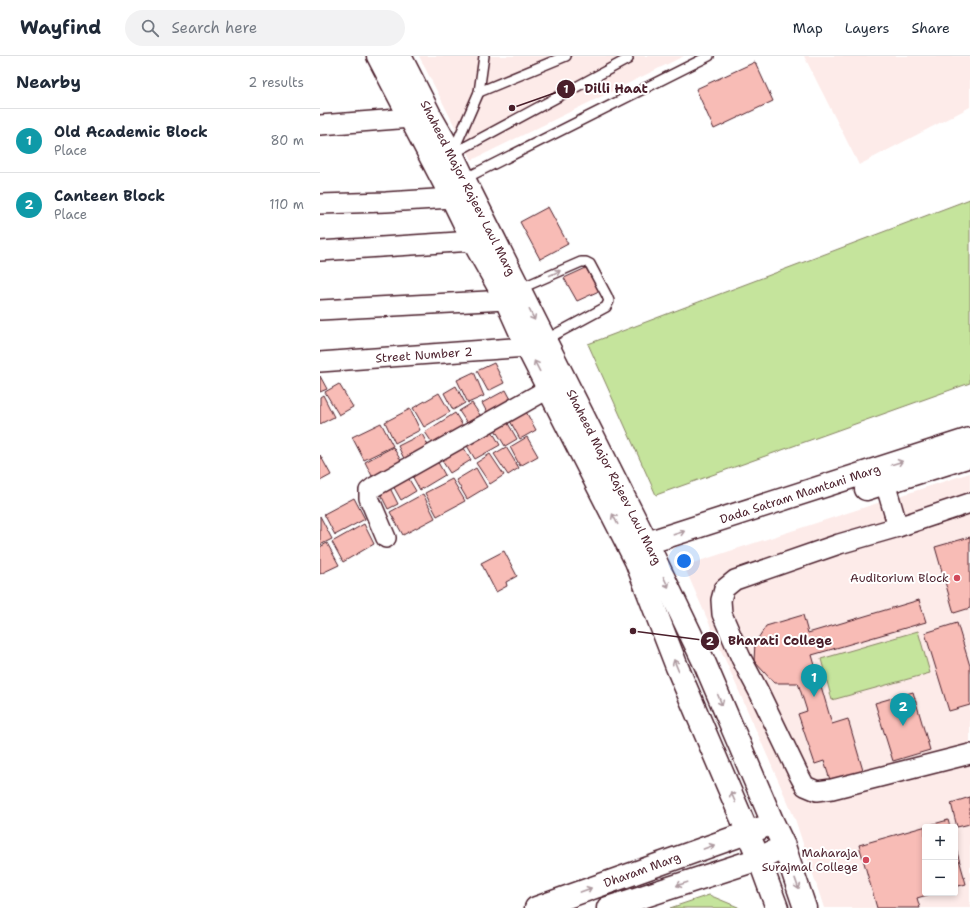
<!DOCTYPE html>
<html lang="en">
<head>
<meta charset="utf-8">
<style>
	:root { --surface:#fff; --page:#f2f2f3; --text:#1f2937; --muted:#747a83; --line:#e0e1e3; --accent:#d1495b }
	body { margin:0; font-family:"Shantell Sans",sans-serif; background:var(--page); color:var(--text) }
	.controls { position:absolute; right:12px; bottom:12px; display:grid; overflow:hidden; border-radius:4px; box-shadow:0 2px 6px #0003 }
	.controls button { width:36px; height:36px; display:grid; place-items:center; padding:0; border:0; border-bottom:1px solid var(--line); background:var(--surface); color:var(--text); font:20px sans-serif }
	.you { position:absolute; left:364px; top:505px; width:14px; height:14px; margin:-10px; border:3px solid #fff; border-radius:50%; background:#1a73e8; box-shadow:0 0 0 6px #1a73e833 }
	.badge { display:grid; place-items:center; width:26px; height:26px; border-radius:50%; background:var(--accent); color:#fff; font-size:13px; font-weight:700 }
	.pin { position:absolute; translate:-50% -33px; filter:drop-shadow(0 1px 2px #0008) }
	.pin::after { content:''; position:absolute; top:21px; width:14px; height:12px; background:inherit; clip-path:polygon(0 0,100% 0,50% 100%) }
	.list { margin:0; padding:0; list-style:none }
	h2 { display:flex; justify-content:space-between; align-items:center; height:52px; margin:0; padding:0 16px; font-size:17px }
	h2 small { font-size:13px; font-weight:400; color:var(--muted) }
	.list li { display:grid; grid-template-columns:26px 1fr auto; gap:12px; align-items:center; box-sizing:border-box; height:64px; padding:0 16px; border-top:1px solid var(--line) }
	.list b { display:block; font-size:15px; white-space:nowrap }
	.list p { margin:0; font-size:13px; white-space:nowrap; color:var(--muted) }
	.list em { font-size:13px; font-style:normal; color:var(--muted) }
	.icon { flex:none; width:22px; height:22px; fill:none; stroke:currentColor; stroke-width:2; stroke-linecap:round; stroke-linejoin:round }
	.map { position:relative; flex:none; width:650px; height:852px; overflow:hidden }
	header { display:flex; align-items:center; gap:24px; box-sizing:border-box; height:56px; padding:0 20px; background:var(--surface); border-bottom:1px solid var(--line) }
	header strong { font-size:19px }
	nav { display:flex; gap:22px; margin-inline-start:auto; font-size:14px }
	.search { width:280px; height:36px; background:var(--page); display:flex; align-items:center; gap:10px; box-sizing:border-box; padding:0 14px; border-radius:22px; color:var(--muted); font-size:15px }
	main { display:flex }
	aside { flex:1; background:var(--surface) }
	.map>svg:first-child { display:block }
</style>
</head>
<body>
<header>
<strong>Wayfind</strong>
<div class="search"><svg class="icon" aria-label="search" viewBox="0 0 24 24"><circle cx="10" cy="10" r="6"/><path d="M15 15l6 6"/></svg>Search here</div>
<nav><a>Map</a><a>Layers</a><a>Share</a></nav>
</header>
<main>
<aside>
<h2>Nearby<small>2 results</small></h2>
<ul class="list">
<li><span class="badge" style="background:#0f9aa8">1</span><div><b>Old Academic Block</b><p>Place</p></div><em>80 m</em></li>
<li><span class="badge" style="background:#0f9aa8">2</span><div><b>Canteen Block</b><p>Place</p></div><em>110 m</em></li>
</ul>
</aside>
<div class="map">
<svg width="650" height="852" viewBox="0 0 650 852">
	<rect width="100%" height="100%" fill="#fff"/>
	<filter id="ink" filterUnits="userSpaceOnUse"><feTurbulence type="fractalNoise" baseFrequency=".025" numOctaves="2"/><feDisplacementMap in="SourceGraphic" scale="8" xChannelSelector="R" yChannelSelector="G"/><feConvolveMatrix kernelMatrix="1 2 1 2 8 2 1 2 1" color-interpolation-filters="sRGB"/></filter>
	<g filter="url(#ink)">
		<g fill="#fdebe9" fill-rule="evenodd">
			<polygon points="99,0 364,0 152,104"/>
			<polygon points="484,0 650,0 650,51 539,109"/>
			<path d="M650,417V852H504L475,763L364,510ZM605,771H635V837H605Z"/>
		</g>
		<g fill="#c5e49c" stroke="#888264">
			<polygon points="650,143 650,327 336,439 268,288"/>
			<polygon points="598,575 610,617 512,644 501,603"/>
			<polygon points="389,839 418,851 419,852 350,852"/>
		</g>
		<g fill="#f8bcb6" stroke="#4a1f2b">
			<polygon points="435,6 453,45 394,73 376,33"/>
			<polygon points="228,151 248,188 220,203 200,166"/>
			<polygon points="266,212 279,235 257,245 244,222"/>
			<polygon points="174,307 184,327 168,335 157,315"/>
			<polygon points="154,316 164,340 148,347 137,324"/>
			<polygon points="0,320 7,333 0,336"/>
			<polygon points="19,328 33,351 19,359 5,336"/>
			<polygon points="136,330 145,347 133,354 124,337"/>
			<polygon points="186,334 195,351 171,364 162,347"/>
			<polygon points="119,337 130,356 104,371 93,352"/>
			<polygon points="3,339 14,361 0,368 0,341"/>
			<polygon points="152,347 164,365 151,373 139,355"/>
			<polygon points="90,353 100,374 75,387 65,366"/>
			<polygon points="205,354 216,374 200,383 189,363"/>
			<polygon points="135,357 146,375 117,394 105,376"/>
			<polygon points="186,364 197,383 185,390 174,372"/>
			<polygon points="61,367 73,390 44,404 32,381"/>
			<polygon points="168,368 180,389 155,403 143,383"/>
			<polygon points="102,378 112,397 87,409 78,390"/>
			<polygon points="207,381 218,400 200,410 190,391"/>
			<polygon points="141,387 151,404 130,417 119,400"/>
			<polygon points="73,391 84,410 55,426 45,406"/>
			<polygon points="186,391 199,412 188,419 174,398"/>
			<polygon points="170,398 184,419 170,428 156,407"/>
			<polygon points="0,399 11,419 0,425"/>
			<polygon points="115,401 125,419 100,434 90,416"/>
			<polygon points="156,412 167,431 147,443 136,424"/>
			<polygon points="87,420 96,435 81,444 72,428"/>
			<polygon points="132,423 145,445 117,460 105,437"/>
			<polygon points="69,430 78,448 68,453 59,435"/>
			<polygon points="103,438 115,462 83,479 70,456"/>
			<polygon points="34,442 45,463 15,479 4,458"/>
			<polygon points="0,460 12,483 0,489"/>
			<polygon points="44,468 54,488 23,506 12,486"/>
			<polygon points="650,481 650,552 634,557 615,491"/>
			<polygon points="7,487 19,509 0,518 0,491"/>
			<polygon points="184,495 197,520 186,526 187,530 176,536 161,507"/>
			<polygon points="599,544 606,566 492,599 512,668 528,663 544,718 511,727 504,705 495,708 478,658 487,655 478,627 454,627 434,605 435,587 446,570 483,559 488,577"/>
			<polygon points="637,567 650,610 650,649 629,655 605,577"/>
			<polygon points="593,636 610,694 573,705 555,647"/>
			<polygon points="650,741 650,768 637,771 631,747"/>
			<polygon points="628,764 630,771 605,771 605,837 614,837 597,842 600,852 557,852 539,789"/>
			<polygon points="635,789 646,828 635,831"/>
		</g>
		<g fill="none" stroke-linecap="round" stroke-linejoin="round">
			<g stroke="#4a1f2b" stroke-width="12">
				<g id="lane">
					<polyline points="164,0 159,36 132,98 308,3"/>
					<polyline points="159,36 246,0"/>
					<polyline points="144,123 389,0"/>
					<polyline points="199,233 261,206 266,206 270,208 287,240 289,245 286,251 225,284"/>
				</g>
			</g>
			<g stroke="#4a1f2b" stroke-width="22">
				<g id="street">
					<polyline points="0,69 91,62"/>
					<polyline points="0,148 66,146 132,142"/>
					<polyline points="0,195 153,185"/>
					<polyline points="0,254 186,244"/>
					<polyline points="0,306 207,291"/>
					<polyline points="565,427 578,471 519,488 415,524 404,533 401,544 402,558 421,602 439,636 478,717 485,730 497,735 512,733 650,698"/>
					<polyline points="578,471 650,447"/>
					<polyline points="66,482 49,442 49,435 54,431 228,333"/>
				</g>
			</g>
			<g stroke="#4a1f2b" stroke-width="25">
				<g id="secondary">
					<polyline points="58,0 132,142 153,185 186,244 207,291 316,505 357,611 439,803 457,852"/>
					<polyline points="80,0 112,63 132,98 144,123 327,487 385,608 453,767 464,790 485,852"/>
					<polyline points="546,433 650,400"/>
					<polyline points="313,489 327,487 650,383"/>
					<polyline points="216,852 441,772"/>
					<polyline points="288,852 439,803 452,796"/>
				</g>
			</g>
			<use href="#lane" stroke="#fff" stroke-width="9"/>
			<use href="#street" stroke="#fff" stroke-width="19"/>
			<use href="#secondary" stroke="#fff" stroke-width="22"/>
		</g>
		<defs><path id="oneway-shaft" d="M-6 0H5M1.5-3L5.5 0L1.5 3" fill="none" stroke-width="1.6" stroke-linecap="round" stroke-linejoin="round"/></defs>
		<g stroke="#ae9aa0">
			<use href="#oneway-shaft" transform="translate(235 217) rotate(-24)"/>
			<use href="#oneway-shaft" transform="translate(212 259) rotate(63)"/>
			<use href="#oneway-shaft" transform="translate(217 310) rotate(-117)"/>
			<use href="#oneway-shaft" transform="translate(577 407) rotate(-18)"/>
			<use href="#oneway-shaft" transform="translate(295 463) rotate(-117)"/>
			<use href="#oneway-shaft" transform="translate(359 477) rotate(-18)"/>
			<use href="#oneway-shaft" transform="translate(346 526) rotate(64)"/>
			<use href="#oneway-shaft" transform="translate(356 609) rotate(-112)"/>
			<use href="#oneway-shaft" transform="translate(400 644) rotate(67)"/>
			<use href="#oneway-shaft" transform="translate(413 741) rotate(-113)"/>
			<use href="#oneway-shaft" transform="translate(389 791) rotate(-20)"/>
			<use href="#oneway-shaft" transform="translate(362 828) rotate(162)"/>
			<use href="#oneway-shaft" transform="translate(477 828) rotate(71)"/>
			<use href="#oneway-shaft" transform="translate(266 834) rotate(-20)"/>
		</g>
	</g>
	<g fill="#d1495b" stroke="#fff" stroke-width="1.5">
		<circle cx="637" cy="522" r="4"/>
		<circle cx="546" cy="804" r="4"/>
	</g>
	<g text-anchor="middle" dominant-baseline="central" stroke-width="4" stroke-linejoin="round" paint-order="stroke">
		<g font-size="12" fill="#4a1f2b" stroke="#fff">
			<text transform="translate(148 132) rotate(63)">Shaheed Major Rajeev Laul Marg</text>
			<text transform="translate(104 299) rotate(-4)">Street Number 2</text>
			<text transform="translate(294 421) rotate(63)">Shaheed Major Rajeev Laul Marg</text>
			<text transform="translate(480 438) rotate(-18)">Dada Satram Mamtani Marg</text>
			<text transform="translate(322 814) rotate(-20)">Dharam Marg</text>
		</g>
		<g font-size="12" fill="#4a1f2b" stroke="#fff" text-anchor="end">
			<text x="629" y="522">Auditorium Block</text>
			<text x="538" y="797">Maharaja<tspan x="538" dy="14">Surajmal College</tspan></text>
		</g>
	</g>
	<path fill="none" stroke="#4a1f2b" stroke-width="1.5" d="M192 52L246 33M313 575L390 585"/>
	<g fill="#4a1f2b" stroke="#fff" stroke-width="1.5">
		<circle cx="192" cy="52" r="4"/>
		<circle cx="313" cy="575" r="4"/>
		<circle cx="246" cy="33" r="10"/>
		<circle cx="390" cy="585" r="10"/>
	</g>
	<g font-size="12" text-anchor="middle" font-weight="bold" fill="#fff">
		<text x="246" y="37">1</text>
		<text x="390" y="589">2</text>
	</g>
	<g font-size="13" text-anchor="middle" font-weight="bold" fill="#4a1f2b" stroke="#fff" stroke-width="4" stroke-linejoin="round" paint-order="stroke">
		<text x="296" y="37">Dilli Haat</text>
		<text x="460" y="589">Bharati College</text>
	</g>
</svg>
<div class="controls">
<button>+</button>
<button>−</button>
</div>
<div class="you"></div>
<div class="pin badge" style="left:494px;top:641px;background:#0f9aa8">1</div>
<div class="pin badge" style="left:583px;top:670px;background:#0f9aa8">2</div>
</div>
</main>
</body>
</html>
